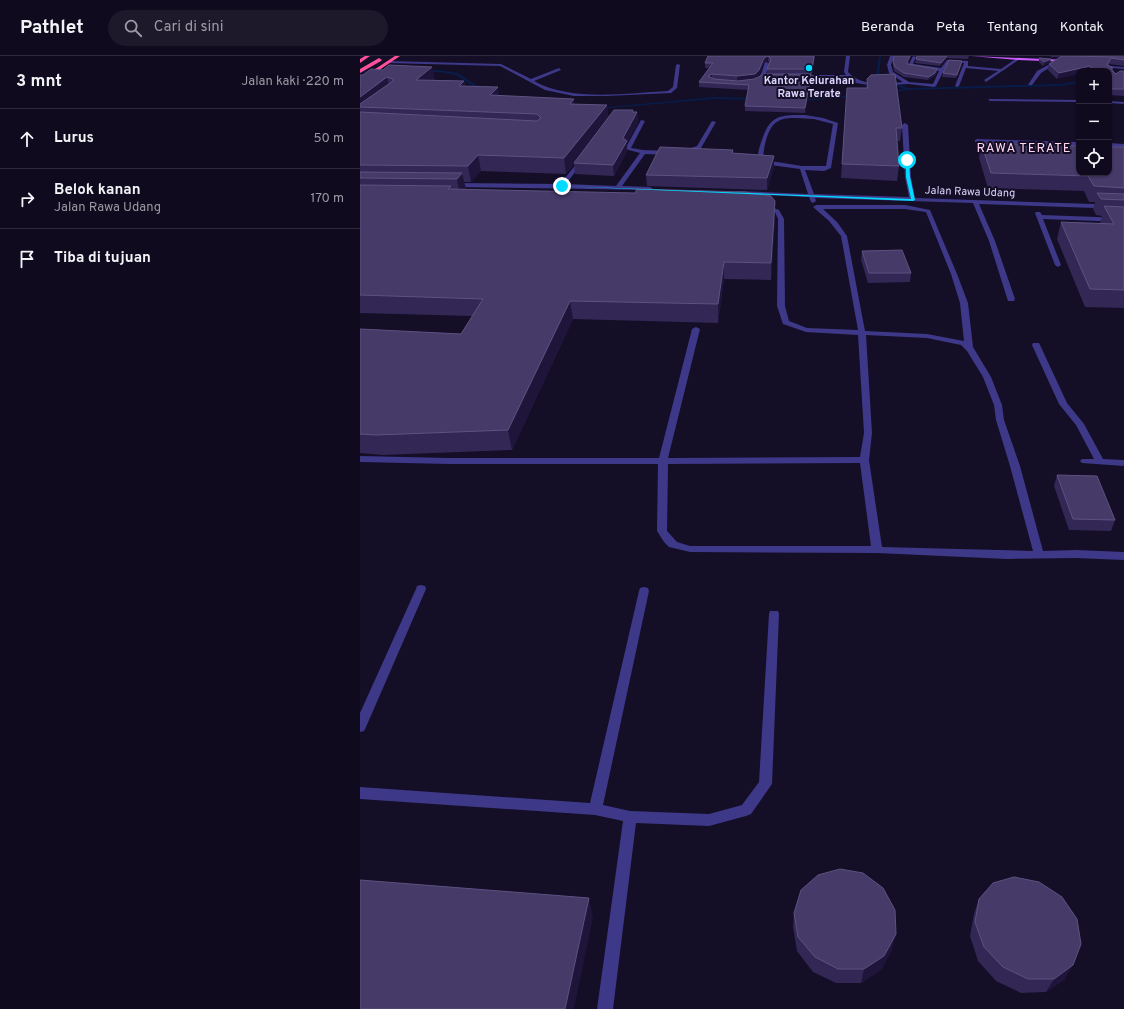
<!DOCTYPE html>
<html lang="id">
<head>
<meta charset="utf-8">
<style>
	:root { --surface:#0f0a1d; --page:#1d182a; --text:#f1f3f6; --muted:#9b9aa4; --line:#2f2b3b }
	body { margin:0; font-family:Overpass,sans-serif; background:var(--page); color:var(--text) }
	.controls { position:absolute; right:12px; top:12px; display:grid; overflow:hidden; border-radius:8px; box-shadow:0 1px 3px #0004 }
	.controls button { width:36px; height:36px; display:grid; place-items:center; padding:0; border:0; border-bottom:1px solid var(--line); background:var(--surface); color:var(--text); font:20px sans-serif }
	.stop { position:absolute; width:12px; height:12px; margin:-9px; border:3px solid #01daff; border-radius:50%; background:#fff }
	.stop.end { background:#01daff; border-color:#fff; box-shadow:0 1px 4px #0008 }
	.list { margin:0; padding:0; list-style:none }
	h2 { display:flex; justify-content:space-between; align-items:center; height:52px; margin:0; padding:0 16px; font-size:17px }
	h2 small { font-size:13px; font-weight:400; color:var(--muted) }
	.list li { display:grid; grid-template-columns:26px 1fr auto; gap:12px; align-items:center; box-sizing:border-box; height:60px; padding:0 16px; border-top:1px solid var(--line) }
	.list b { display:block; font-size:15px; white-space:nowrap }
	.list p { margin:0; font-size:13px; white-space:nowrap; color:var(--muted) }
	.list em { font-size:13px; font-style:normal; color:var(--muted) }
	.icon { flex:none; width:22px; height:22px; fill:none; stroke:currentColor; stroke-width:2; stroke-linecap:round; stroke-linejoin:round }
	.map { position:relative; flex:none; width:764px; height:953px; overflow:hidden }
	header { display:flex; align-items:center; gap:24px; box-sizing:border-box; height:56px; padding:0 20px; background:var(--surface); border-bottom:1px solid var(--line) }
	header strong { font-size:19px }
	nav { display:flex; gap:22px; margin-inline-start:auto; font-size:14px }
	.search { width:280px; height:36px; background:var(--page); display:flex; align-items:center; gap:10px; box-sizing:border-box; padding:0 14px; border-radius:22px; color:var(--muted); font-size:15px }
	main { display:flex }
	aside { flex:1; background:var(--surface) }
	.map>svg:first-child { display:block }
</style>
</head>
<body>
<header>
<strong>Pathlet</strong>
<div class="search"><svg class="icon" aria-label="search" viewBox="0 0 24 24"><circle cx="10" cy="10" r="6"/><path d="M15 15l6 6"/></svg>Cari di sini</div>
<nav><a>Beranda</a><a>Peta</a><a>Tentang</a><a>Kontak</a></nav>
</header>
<main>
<aside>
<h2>3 mnt<small>Jalan kaki · 220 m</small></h2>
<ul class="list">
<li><svg class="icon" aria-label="ahead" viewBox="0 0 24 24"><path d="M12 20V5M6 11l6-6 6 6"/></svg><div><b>Lurus</b></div><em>50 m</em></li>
<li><svg class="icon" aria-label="right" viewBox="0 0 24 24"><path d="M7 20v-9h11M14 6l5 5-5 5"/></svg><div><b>Belok kanan</b><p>Jalan Rawa Udang</p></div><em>170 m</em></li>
<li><svg class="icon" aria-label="arrive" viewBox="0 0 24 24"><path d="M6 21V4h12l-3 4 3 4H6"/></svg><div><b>Tiba di tujuan</b></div></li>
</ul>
</aside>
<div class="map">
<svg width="764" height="953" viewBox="0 0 764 953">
	<rect width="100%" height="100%" fill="#140e27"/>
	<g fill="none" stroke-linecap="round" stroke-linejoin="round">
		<g fill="#081c47" fill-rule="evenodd">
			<polygon points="519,0 521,0 519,20 548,32 700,28 719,25 719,27 700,30 548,34 528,37 527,35 544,33 516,21"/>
			<polygon points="64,14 79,14 98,17 125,35 122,36 96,19 79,16 63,16"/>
			<polygon points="0,15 16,15 18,16 0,17"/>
			<polygon points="494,39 495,41 439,45 437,44"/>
			<polygon points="354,41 394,42 396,43 394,44 354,43 239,53 237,52"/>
		</g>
		<g fill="#3e3888" fill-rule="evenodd">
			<path d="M486,0H490L488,16C502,31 524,28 543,26L529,17L527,9L530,0H534L531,9L533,16L549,26L573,28L579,15L548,10L553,0L556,1L553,8L581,12L587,4L608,5V10L641,13L657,2L660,3L626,26L624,24L638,15L606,12L599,30L597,31L595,30L604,7L588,6L576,30L574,31L548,28L514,30L496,27L488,21H438L436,20L438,19H486L484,16Z"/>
			<polygon points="699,3 702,4 681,17 672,29 668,29 677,15"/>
			<path d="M29,5L141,8L171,23L199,12L201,14L174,25C211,46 267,37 308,35L313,31L316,9L318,8L320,9L317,32L311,37L247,40H214L185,34L140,10L28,7Z"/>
			<path d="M405,6L409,7C407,17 404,27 392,27V25C402,22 402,14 405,6Z"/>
			<polygon points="749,10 764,11 764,13 753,12 749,17 749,15 747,15"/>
			<polygon points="628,43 719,44 719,46 630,45"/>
			<polygon points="749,45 764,46 764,48 749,47"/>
			<path d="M445,59L463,62L478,67L471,112L464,115L445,114L454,138L549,141L545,121L542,69L545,67L548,69L551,121L555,142L764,149V153L619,148L635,185L655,243L654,245H648L629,185L613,147L455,142L456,145L453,147L451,146L449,141L376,138V136L378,135L448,138L440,113L403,108L398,105C397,97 400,89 403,81C411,58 423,59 445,59ZM436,62L454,63L473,68L466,110H442L404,104C402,95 408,70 417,66C422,62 429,62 436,62Z"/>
			<polygon points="281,64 285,65 271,92 283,94 309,95 312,97 309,99 285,98 262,130 290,131 293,133 292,134 92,131 89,129 92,127 200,128 222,101 225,103 206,128 256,130 280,97 265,93"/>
			<polygon points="352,65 356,66 341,92 323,97 323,95 337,90"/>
			<polygon points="617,83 719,86 719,90 615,86 615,84"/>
			<polygon points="749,87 764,88 764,92 749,91"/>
			<path d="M404,148L419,154L424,163L425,250L429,265L447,272L498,274L481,180L469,165L453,151L456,149H545L570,154L597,218L608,247L613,291L631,321L642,349L644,364L660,410L683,495L716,494L764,496V504L716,502L647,503L517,497L330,496L309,491L304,486L297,475L298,408H89L0,406V400L89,402H299L332,273L336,271L340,273L308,402L500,401L504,377L498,279L446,276L423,268L417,250L418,163L415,156L402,151V149ZM463,153H545L566,156L591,218L600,247L604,285L567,278L505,275L487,180L477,166ZM506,279L567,282L601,289L607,295L623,321L634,349L636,364L650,410L673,495L522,491L509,404L512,377ZM500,407L511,490H330L317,486L307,475L308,408Z"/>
			<polygon points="676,156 680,156 682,159 764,162 764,166 683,163 701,209 698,211 695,209 675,157"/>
			<polygon points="673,287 679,287 680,289 707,347 724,368 743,403 764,404 764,410 722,407 720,405 722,403 734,403 716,369 699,348 672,289"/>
			<polygon points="61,529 65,530 66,533 6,671 4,675 0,676 0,657 56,533 57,530"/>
			<polygon points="284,531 288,532 289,535 243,749 270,755 349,758 382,749 399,726 409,558 410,555 418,555 419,558 412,728 391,758 386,760 349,770 276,767 253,953 237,953 263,765 235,759 0,743 0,731 230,747 279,535 280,532"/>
		</g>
		<polygon fill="#ca5cff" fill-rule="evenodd" points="611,0 708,4 710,5 708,6 658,4"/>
		<g fill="#ff509c" fill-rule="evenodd">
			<polygon points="5,0 10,0 0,7 0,3"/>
			<polygon points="35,0 40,0 0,27 0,23"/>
			<polygon points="19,2 22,4 21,5 0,17 0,13"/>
		</g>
	</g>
	<g fill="#332756" fill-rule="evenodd">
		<path d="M348,0H455L452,18H407V13L409,6L408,5L404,6L399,19L395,22H451L445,57L385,55V50L388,34L339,31V26L349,12H345V7ZM354,23L377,25L390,24L378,25Z"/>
		<polygon points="534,0 551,0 548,7 548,8 577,16 575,20 568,24 544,21 534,15 533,9"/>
		<polygon points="557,0 609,0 608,3 587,2 580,10 555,7"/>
		<polygon points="690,0 764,0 764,10 749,8 748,10 756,18 764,15 764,40 749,39 749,15 719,15 697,23 688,14 689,8 701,1 691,1"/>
		<polygon points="679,2 690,6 683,10 679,6"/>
		<polygon points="602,8 596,22 582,21 583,17"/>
		<polygon points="23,14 75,24 104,25 105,30 139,39 215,48 247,49 248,61 273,54 273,56 277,56 278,66 267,87 267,95 254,120 215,118 214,108 206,118 121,115 111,126 104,126 106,133 105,134 415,145 415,161 411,224 364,223 358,267 213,263 152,394 23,399 0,397 0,273 101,278 112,260 0,257 0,19 3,19"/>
		<polygon points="507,23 542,72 540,85 537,85 539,110 537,125 481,122 487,32 506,32"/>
		<polygon points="621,87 764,91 764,252 725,251 697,183 701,166 740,167 742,160 736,159 733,153 735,146 729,146 724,135 628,132 619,102"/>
		<polygon points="373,97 414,100 414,111 407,134 287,130 286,119"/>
		<polygon points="502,195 551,217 550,226 508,227 501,204"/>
		<polygon points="697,419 755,464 751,475 709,474 694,430"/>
		<polygon points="619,843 705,923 686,936 661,937 636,925 618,905 610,880 614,858"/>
		<polygon points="434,857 532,893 521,914 501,927 476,927 453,916 437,895 433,871"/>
	</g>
	<g fill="#1f153b">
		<polygon points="408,0 408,5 404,6 399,19 395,23 377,25 377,20"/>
		<polygon points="550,0 551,0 547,9 547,6"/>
		<polygon points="587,0 587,2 580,10 581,7"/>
		<polygon points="691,3 690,6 683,10 684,6"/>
		<polygon points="602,5 602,8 596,22 597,19"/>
		<polygon points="730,10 729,15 719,15 719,18 697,23 699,17"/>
		<polygon points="72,11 75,24 59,37 56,24"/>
		<polygon points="577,13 577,16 575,20 568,24 569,21"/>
		<polygon points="352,18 352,23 348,20"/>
		<polygon points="451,18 451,22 445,57 445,52"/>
		<polygon points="27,21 30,35 0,51 0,41"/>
		<polygon points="104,25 107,39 99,30"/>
		<polygon points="138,31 140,45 130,39"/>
		<polygon points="214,43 216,57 210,48"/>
		<polygon points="247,49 249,63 206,118 204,102"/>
		<polygon points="273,54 274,63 277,56 278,66 267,87 267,95 254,120 253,109"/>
		<polygon points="118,99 121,115 111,126 108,110"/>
		<polygon points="414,100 414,111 407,134 407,122"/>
		<polygon points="102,117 106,133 100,139 97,123"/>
		<polygon points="415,145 415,161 411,224 411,207"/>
		<polygon points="364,206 364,223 358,267 358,248"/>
		<polygon points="210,245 213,263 152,394 148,374"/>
		<polygon points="229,842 233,861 214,953 205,953"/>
		<polygon points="536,878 532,893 521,914 501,927 504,913"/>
		<polygon points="713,909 705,923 686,936 694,923"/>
	</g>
	<g fill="#453a68" stroke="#5d5280">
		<polygon points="348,0 408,0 404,2 399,14 395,18 377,20 352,18 348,20 354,23 378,25 394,23 405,18 451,18 445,52 385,50 389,29 339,26 353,7 345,7"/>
		<polygon points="408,0 454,0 452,13 407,13 411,3"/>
		<polygon points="534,0 550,0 547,6 548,8 577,13 575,17 569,21 544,17 535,11 533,6"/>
		<polygon points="557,0 587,0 581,7 556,3"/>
		<polygon points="702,0 764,1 764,4 751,2 747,9 752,11 752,14 756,18 760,15 764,15 764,33 749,33 749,15 734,15 730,10 699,17 689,8"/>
		<polygon points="679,2 691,3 684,6"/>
		<polygon points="589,4 602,5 597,19 583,17"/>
		<polygon points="29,9 72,11 56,24 104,25 99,30 138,31 130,39 214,43 210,48 247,49 204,102 118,99 108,110 0,109 0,56 177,65 181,62 177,58 0,51 0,48 33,25 33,23 27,21 0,41 0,19 3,19 11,13 23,14"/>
		<polygon points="535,18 542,72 536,72 539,110 482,108 487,32 508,32 507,23 511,19"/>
		<polygon points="254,54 273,54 272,56 277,56 263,82 267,85 253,109 214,107"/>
		<polygon points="621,87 719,90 719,117 749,117 749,91 764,91 764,132 734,130 728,120 631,117"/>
		<polygon points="300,91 373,94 372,97 414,100 407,122 286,119"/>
		<polygon points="0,116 102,117 97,123 0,122"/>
		<polygon points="0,129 91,130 88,133 275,137 277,133 385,136 411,140 415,145 411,207 364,206 358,248 210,245 148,374 16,379 0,378 0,273 101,278 123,243 0,239"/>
		<polygon points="737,137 764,138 764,144 741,143"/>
		<polygon points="744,150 764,151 764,234 730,233 701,166 754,168"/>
		<polygon points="542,194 551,217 509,217 502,195"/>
		<polygon points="697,419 737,420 755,464 713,463"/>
		<polygon points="480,813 503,817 523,832 535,854 536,878 524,900 504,913 478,913 455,901 438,881 434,857 441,834 458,819"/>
		<polygon points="654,821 679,826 702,841 717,863 721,888 713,909 694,923 668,923 643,911 624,891 615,866 619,843 633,827"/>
		<polygon points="0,824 229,842 205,953 0,953"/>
	</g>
	<polygon fill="#01daff" points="546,103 549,104 550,121 555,144 553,145 200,130 551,143 546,121"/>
	<circle fill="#01daff" stroke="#140e27" stroke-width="1.5" cx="449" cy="12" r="4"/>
	<g text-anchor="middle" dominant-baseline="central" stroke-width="4" stroke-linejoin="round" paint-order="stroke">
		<g font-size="11" font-weight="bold" fill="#dcd5ff" stroke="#140e27">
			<text x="449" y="25">Kantor Kelurahan<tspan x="449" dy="13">Rawa Terate</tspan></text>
		</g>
		<g font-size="11" fill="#dcd5ff" stroke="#140e27">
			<text transform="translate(610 136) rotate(2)">Jalan Rawa Udang</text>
		</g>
		<g font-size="13" letter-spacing="1" fill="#ffd7ef" stroke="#140e27">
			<text x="664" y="93">RAWA TERATE</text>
		</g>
	</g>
</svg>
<div class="controls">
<button>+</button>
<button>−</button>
<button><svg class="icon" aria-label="locate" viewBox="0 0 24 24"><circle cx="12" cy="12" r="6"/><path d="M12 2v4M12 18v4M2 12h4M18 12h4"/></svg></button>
</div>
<div class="stop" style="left:547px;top:104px"></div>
<div class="stop end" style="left:202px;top:130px"></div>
</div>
</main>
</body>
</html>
